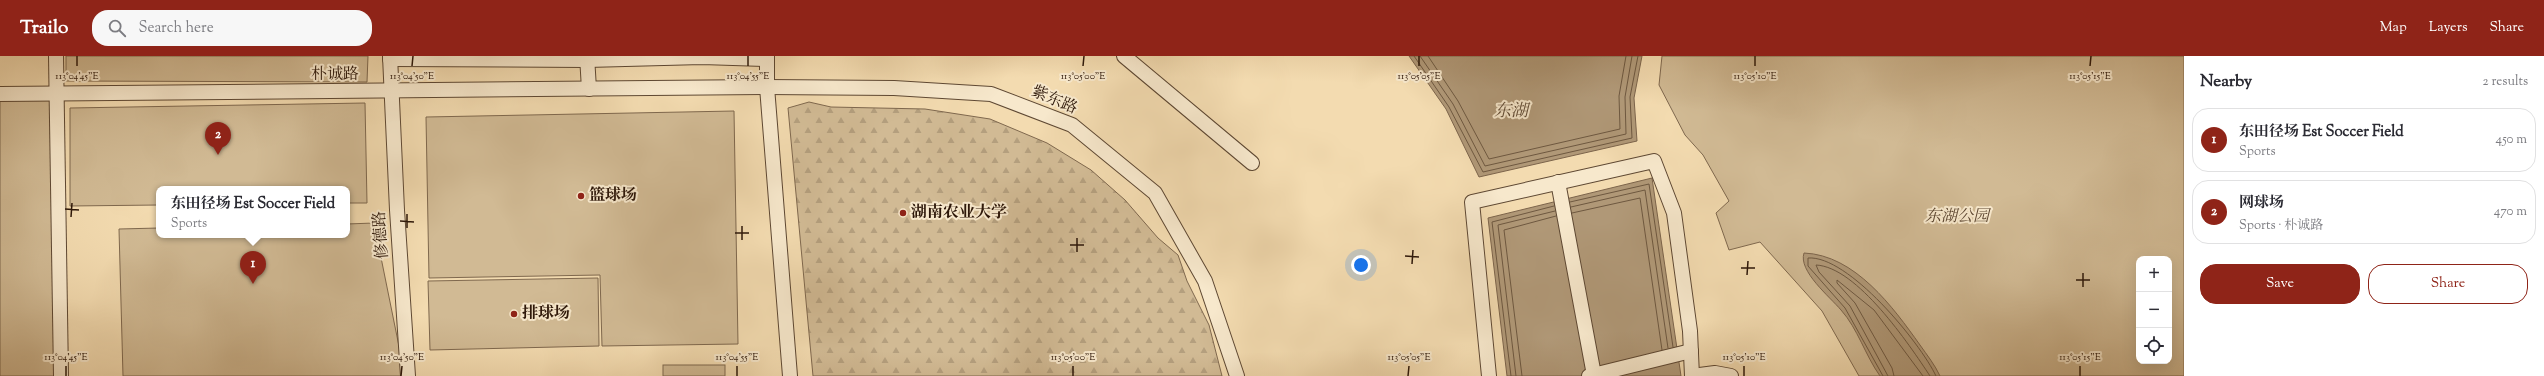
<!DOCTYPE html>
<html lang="en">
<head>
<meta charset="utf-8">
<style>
	:root { --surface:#fff; --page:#f7f7f7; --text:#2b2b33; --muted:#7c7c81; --line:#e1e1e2; --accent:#8f2418 }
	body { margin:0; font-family:"Sorts Mill Goudy","Noto Serif SC",serif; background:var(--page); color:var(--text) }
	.controls { position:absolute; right:12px; bottom:12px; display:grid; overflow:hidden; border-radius:8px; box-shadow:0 4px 16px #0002 }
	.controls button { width:36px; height:36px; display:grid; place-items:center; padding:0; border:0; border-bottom:1px solid var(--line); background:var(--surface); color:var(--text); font:20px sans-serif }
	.you { position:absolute; left:1361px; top:209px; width:14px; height:14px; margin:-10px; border:3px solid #fff; border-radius:50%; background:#1a73e8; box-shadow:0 0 0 6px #1a73e833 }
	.badge { display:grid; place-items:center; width:26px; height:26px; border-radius:50%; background:var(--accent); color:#fff; font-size:13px; font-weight:700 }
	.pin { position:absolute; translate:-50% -33px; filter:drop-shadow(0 1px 2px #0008) }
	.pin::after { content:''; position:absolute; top:21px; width:14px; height:12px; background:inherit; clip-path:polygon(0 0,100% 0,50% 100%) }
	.popup { position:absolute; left:156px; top:130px; width:194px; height:52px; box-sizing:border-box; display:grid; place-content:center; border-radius:8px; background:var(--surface); filter:drop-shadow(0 1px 3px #0005); font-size:13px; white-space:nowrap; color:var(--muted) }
	.popup b { font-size:15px; color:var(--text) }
	.popup::after { content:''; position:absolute; left:50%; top:100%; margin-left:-8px; border:8px solid transparent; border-top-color:var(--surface) }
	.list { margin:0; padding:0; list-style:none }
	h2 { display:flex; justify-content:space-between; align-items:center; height:52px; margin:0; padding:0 16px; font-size:17px }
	h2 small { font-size:13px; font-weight:400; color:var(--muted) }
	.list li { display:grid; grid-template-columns:26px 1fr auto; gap:12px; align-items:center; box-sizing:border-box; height:64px; margin:0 8px 8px; padding:0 8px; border:1px solid var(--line); border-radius:16px }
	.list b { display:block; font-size:15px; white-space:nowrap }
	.list p { margin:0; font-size:13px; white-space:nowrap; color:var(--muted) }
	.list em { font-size:13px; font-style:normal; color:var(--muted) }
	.actions { display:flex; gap:8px; padding:12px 16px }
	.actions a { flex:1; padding:9px 0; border:1px solid var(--accent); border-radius:16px; text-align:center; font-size:14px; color:var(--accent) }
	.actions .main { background:var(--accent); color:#fff }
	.icon { flex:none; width:22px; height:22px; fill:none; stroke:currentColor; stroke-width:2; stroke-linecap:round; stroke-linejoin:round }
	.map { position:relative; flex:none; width:2184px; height:320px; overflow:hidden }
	header { display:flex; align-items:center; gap:24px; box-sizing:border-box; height:56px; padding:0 20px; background:var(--accent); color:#fff }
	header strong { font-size:19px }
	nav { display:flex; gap:22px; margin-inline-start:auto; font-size:14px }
	.search { width:280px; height:36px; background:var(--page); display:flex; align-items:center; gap:10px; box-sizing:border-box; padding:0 14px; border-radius:16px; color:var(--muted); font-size:15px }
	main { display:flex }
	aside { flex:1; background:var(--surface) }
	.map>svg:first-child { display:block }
</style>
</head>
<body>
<header>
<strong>Trailo</strong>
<div class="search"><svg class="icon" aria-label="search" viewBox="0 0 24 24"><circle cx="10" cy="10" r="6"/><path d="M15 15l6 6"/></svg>Search here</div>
<nav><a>Map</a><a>Layers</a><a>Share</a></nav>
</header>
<main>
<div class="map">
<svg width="2184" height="320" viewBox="0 0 2184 320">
	<defs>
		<pattern id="forest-firs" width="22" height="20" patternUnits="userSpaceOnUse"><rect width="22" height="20" fill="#d1ba94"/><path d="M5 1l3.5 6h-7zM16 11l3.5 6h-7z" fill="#b49f7e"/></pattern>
	</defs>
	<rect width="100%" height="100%" fill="#f3dbb0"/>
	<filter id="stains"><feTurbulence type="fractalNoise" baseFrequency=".005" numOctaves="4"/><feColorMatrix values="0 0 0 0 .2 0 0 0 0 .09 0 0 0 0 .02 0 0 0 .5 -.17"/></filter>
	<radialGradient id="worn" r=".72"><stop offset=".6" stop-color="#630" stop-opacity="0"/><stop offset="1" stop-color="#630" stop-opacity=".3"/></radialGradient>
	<polygon fill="url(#forest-firs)" stroke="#7f684e" points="809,46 831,51 925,53 990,63 1047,87 1091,114 1125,144 1158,182 1178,199 1187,225 1209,269 1222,320 813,320 788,52"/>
	<g fill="#d1ba94" stroke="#7f684e" fill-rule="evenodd">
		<polygon points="66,0 368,0 367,26 66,25"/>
		<path d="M1662,0H2184V320H1859L1822,255L1760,186L1729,194L1716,157L1729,145L1703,99L1685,79L1659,29ZM2139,203H2169V305H2139Z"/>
		<polygon points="56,37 56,320 0,320 0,38"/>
		<polygon points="365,47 367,147 347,147 347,133 159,133 159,149 70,150 70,52"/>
		<polygon points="734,55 738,288 602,290 600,219 429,222 426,61"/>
		<polygon points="374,167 405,320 123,320 119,173 159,172 159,179 347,179 347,168"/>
		<polygon points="598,222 599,290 430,294 428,225"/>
		<rect x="663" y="309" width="62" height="11"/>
	</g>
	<g fill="#b09877" stroke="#7c644b">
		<polygon points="1409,0 1642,0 1634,42 1637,85 1479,121 1446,53"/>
		<polygon points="1652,122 1681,320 1507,320 1488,162"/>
		<path d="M1804,197C1855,199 1893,251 1920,289C1927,299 1935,309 1940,320H1880C1865,299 1858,273 1841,254C1830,241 1798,215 1804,197Z"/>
	</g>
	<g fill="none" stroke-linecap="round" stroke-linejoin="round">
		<g stroke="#6e5840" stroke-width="1">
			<polyline points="1414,0 1449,51 1483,116 1632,82 1630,41 1638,0"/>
			<polyline points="1420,0 1453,48 1485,110 1626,78 1625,41 1632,0"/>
			<polyline points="1428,0 1458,45 1489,103 1620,73 1619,40 1626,0"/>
			<polyline points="1570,146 1649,128 1673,291"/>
			<polyline points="1571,151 1645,134 1668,292"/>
			<polyline points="1572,157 1640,142 1662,294"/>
			<polyline points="1511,320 1492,166 1554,150"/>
			<polyline points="1516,320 1498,169 1555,155"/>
			<polyline points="1522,320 1504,174 1556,160"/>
			<path d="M1883,320L1845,252L1808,210V202C1848,199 1920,286 1936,320"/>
			<path d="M1888,320L1850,250L1819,216L1816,209C1857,211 1909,288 1930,320"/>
			<polyline points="1894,320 1892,312 1855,247 1837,227 1837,224 1874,254 1923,320"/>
		</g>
		<g stroke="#5e4833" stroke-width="16">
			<g id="street">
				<polyline points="56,0 61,320"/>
				<polyline points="390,0 397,154 408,320"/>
				<polyline points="587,0 589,33"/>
				<polyline points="767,0 767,31 790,320"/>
				<polyline points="1124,0 1252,107"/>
				<polyline points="390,3 587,4 702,1 767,3"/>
				<polyline points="0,38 767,31 894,32 991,38 1072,69 1155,137 1205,225 1237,320"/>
				<polyline points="1558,126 1594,319"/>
				<polyline points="1489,320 1472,146 1654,105 1674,157 1690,275 1692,320"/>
				<polyline points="1589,320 1691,295"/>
				<polyline points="1692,320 1715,317 1731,320"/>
			</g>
		</g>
		<use href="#street" stroke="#f7e8cc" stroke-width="14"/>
	</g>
	<path fill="none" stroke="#2d1709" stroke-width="1.5" d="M77,10V0M412,10L413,0M748,10V0M1083,10L1084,0M1419,10V0M1755,10V0M2090,10L2091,0M65,153L79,154M71,161L72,147M400,165L414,166M407,172V158M735,177H749M742,184V170M1070,189H1084M1077,196V182M1405,200L1419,201M1412,208L1413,194M1741,212H1755M1747,219L1748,205M2076,224H2090M2083,231V217M66,320V310M401,320L402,310M737,320V310M1073,320V310M1408,320L1409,310M1744,320V310M2080,320V310"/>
	<g fill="#8f2418" stroke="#f7e8cc" stroke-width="1.5">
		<circle cx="581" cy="140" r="4"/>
		<circle cx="903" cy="157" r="4"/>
		<circle cx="514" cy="258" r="4"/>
	</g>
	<g text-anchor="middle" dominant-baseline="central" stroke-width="4" stroke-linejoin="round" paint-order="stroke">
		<g font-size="16" fill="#2d1709" stroke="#f7e8cc">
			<text x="335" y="19">朴诚路</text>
			<text transform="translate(1054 45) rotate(23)">紫东路</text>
			<text transform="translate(382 179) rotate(-94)">修德路</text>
		</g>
		<g font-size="16" font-weight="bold" fill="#2d1709" stroke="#f7e8cc" text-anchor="start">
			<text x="589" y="140">篮球场</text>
			<text x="911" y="157">湖南农业大学</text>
			<text x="522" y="258">排球场</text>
		</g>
		<g font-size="16" font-style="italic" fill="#5e4833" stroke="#f7e8cc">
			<text x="1957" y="161">东湖公园</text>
		</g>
		<g font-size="17" font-style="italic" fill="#614b35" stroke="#f7e8cc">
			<text x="1511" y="56">东湖</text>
		</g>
	</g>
	<g font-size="10" text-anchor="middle" fill="#2d1709" stroke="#f7e8cc" stroke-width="4" stroke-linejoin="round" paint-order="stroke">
		<text x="77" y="23">113°04'45"E</text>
		<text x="412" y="23">113°04'50"E</text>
		<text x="748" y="23">113°04'55"E</text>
		<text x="1083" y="23">113°05'00"E</text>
		<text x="1419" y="23">113°05'05"E</text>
		<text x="1755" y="23">113°05'10"E</text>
		<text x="2090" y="23">113°05'15"E</text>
		<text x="66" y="304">113°04'45"E</text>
		<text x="402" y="304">113°04'50"E</text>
		<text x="737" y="304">113°04'55"E</text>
		<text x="1073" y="304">113°05'00"E</text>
		<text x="1409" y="304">113°05'05"E</text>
		<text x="1744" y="304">113°05'10"E</text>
		<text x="2080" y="304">113°05'15"E</text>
	</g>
	<rect width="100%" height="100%" filter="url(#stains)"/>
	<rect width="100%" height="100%" fill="url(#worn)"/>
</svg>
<div class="controls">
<button>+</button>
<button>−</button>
<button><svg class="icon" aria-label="locate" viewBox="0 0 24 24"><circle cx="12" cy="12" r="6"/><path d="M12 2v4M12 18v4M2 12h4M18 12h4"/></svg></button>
</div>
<div class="you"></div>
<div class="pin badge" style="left:253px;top:228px">1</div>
<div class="popup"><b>东田径场 Est Soccer Field</b>Sports</div>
<div class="pin badge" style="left:218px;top:99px">2</div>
</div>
<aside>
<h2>Nearby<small>2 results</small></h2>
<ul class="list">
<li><span class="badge">1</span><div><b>东田径场 Est Soccer Field</b><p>Sports</p></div><em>450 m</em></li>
<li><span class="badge">2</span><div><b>网球场</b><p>Sports · 朴诚路</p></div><em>470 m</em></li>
</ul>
<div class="actions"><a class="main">Save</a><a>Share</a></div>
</aside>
</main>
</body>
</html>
